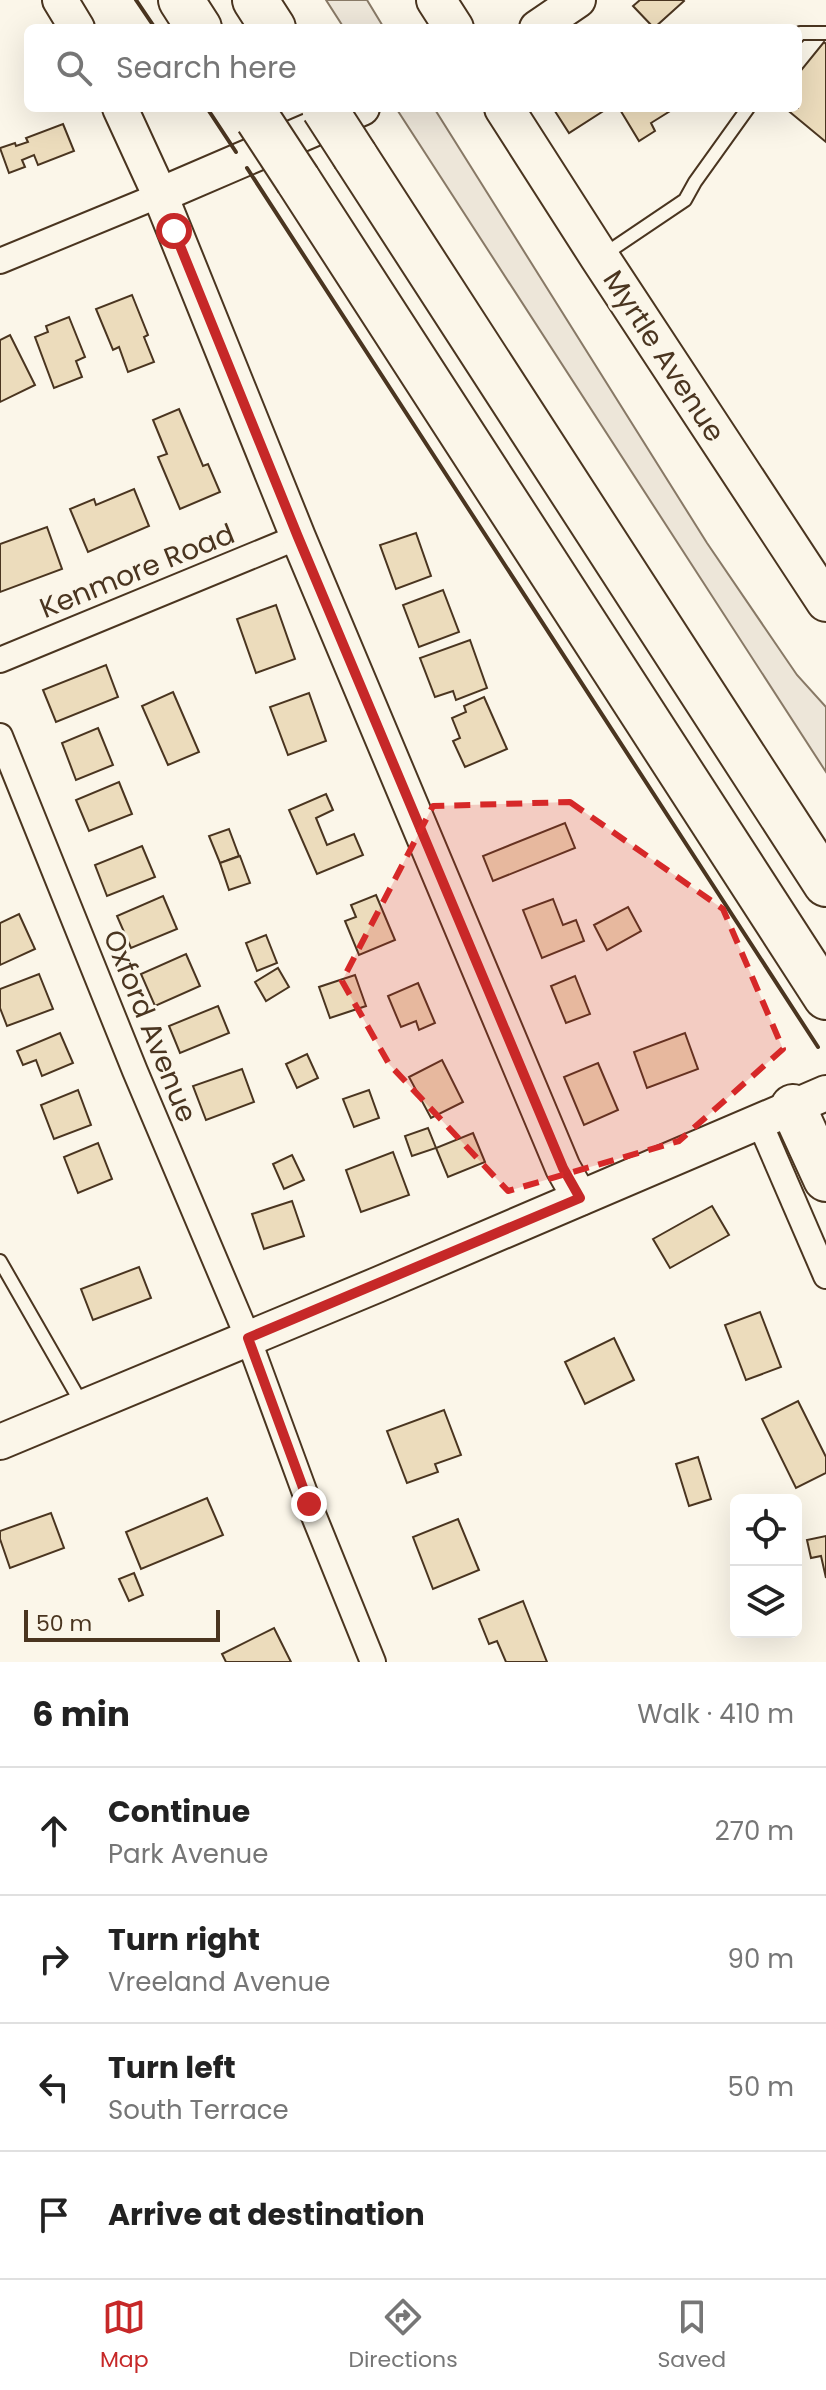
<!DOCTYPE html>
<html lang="en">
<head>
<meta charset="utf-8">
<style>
	:root { --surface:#fff; --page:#f6f6f6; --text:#222; --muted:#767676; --line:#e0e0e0; --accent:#c62828 }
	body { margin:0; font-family:Poppins,sans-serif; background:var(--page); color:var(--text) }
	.controls { position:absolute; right:24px; bottom:24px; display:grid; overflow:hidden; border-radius:12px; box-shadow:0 8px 32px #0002 }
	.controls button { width:72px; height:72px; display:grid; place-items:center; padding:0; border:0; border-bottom:2px solid var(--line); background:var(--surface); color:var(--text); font:40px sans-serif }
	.scale { position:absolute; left:24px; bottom:20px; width:196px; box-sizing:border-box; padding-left:8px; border:4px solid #4a3520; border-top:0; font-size:22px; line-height:28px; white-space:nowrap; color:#4a3520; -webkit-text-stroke:6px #fbf6e9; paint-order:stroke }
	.stop { position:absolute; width:24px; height:24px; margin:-18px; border:6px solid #c62828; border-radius:50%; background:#fff }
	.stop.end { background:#c62828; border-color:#fff; box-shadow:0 2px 8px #0008 }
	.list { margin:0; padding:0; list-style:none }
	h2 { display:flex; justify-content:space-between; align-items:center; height:104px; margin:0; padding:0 32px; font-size:34px }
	h2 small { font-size:26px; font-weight:400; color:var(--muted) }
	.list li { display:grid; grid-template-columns:52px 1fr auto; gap:24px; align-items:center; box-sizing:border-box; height:128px; padding:0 32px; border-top:2px solid var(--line) }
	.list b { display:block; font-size:30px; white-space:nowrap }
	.list p { margin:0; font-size:26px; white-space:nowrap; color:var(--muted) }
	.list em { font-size:26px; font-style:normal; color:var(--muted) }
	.icon { flex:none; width:44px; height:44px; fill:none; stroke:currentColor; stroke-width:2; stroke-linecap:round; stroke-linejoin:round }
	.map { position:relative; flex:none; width:826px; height:1662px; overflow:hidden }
	.search { position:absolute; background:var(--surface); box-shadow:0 8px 32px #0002; left:24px; right:24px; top:24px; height:88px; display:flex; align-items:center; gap:20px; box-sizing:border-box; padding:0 28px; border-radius:12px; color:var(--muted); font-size:30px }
	.sheet { height:616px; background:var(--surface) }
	nav { display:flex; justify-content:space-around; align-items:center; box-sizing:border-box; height:112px; border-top:2px solid var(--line); background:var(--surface); font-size:22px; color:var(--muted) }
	nav a { display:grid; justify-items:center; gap:4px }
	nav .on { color:var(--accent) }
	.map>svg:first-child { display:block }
</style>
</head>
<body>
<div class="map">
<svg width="826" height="1662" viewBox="0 0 826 1662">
	<rect width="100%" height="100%" fill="#fbf6e9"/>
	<g fill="#ede6d9" stroke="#887966" stroke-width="2">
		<polygon points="326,0 367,0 384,28 344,28"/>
		<polygon points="396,108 434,108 707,543 797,675 826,707 826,772"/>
	</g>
	<g fill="#ecdcbc" stroke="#4a3520" stroke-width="2">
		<polygon points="640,0 683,0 684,1 654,28 633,6"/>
		<polygon points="824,42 826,44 826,142 785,108 798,108 798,74"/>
		<polygon points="553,108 608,108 569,133"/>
		<polygon points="619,108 675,108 651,123 655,131 639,141"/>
		<polygon points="63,124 74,151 38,165 34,155 22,160 25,167 9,173 0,148 15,143 16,146 28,142 26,138"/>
		<polygon points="132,295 148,335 144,337 154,362 128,372 119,347 113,350 96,309"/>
		<polygon points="69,317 85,357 76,361 82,377 54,388 35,337 48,332 46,326"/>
		<polygon points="10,335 35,385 0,402 0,340"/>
		<polygon points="179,409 203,466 208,464 220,492 180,509 158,457 167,454 153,420"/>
		<polygon points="134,489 149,526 88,552 70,509 94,499 96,505"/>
		<polygon points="47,527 62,569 0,592 0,544"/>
		<polygon points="416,533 431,576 396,589 380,545"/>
		<polygon points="443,590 459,632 419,647 403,605"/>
		<polygon points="276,605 295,659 256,673 237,619"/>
		<polygon points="470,640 487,688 456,700 453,691 435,697 420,658"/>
		<polygon points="106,665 118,697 56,722 43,690"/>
		<polygon points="173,692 199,752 168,765 142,706"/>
		<polygon points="309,693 326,741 288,755 270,707"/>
		<polygon points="484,697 507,749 465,767 453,741 460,738 452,718 466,712 464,706"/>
		<polygon points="98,728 113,765 76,780 62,743"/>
		<polygon points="119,782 132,814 89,831 76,800"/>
		<polygon points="326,794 333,810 316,818 327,845 354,834 363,855 317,874 289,810"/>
		<polygon points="565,823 575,848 493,881 483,856"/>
		<polygon points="229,829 239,856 220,863 209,836"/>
		<polygon points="142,846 155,877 107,896 95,865"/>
		<polygon points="240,856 250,883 229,890 220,863"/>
		<polygon points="376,895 395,940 359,955 345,921 356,917 351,905"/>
		<polygon points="163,896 177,929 131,948 117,916"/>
		<polygon points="553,899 563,925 576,920 584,941 542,958 523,910"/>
		<polygon points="628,907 641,931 607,950 594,925"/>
		<polygon points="19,914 35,949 0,965 0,923"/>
		<polygon points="266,935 277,963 257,971 246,943"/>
		<polygon points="186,954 200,986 155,1006 141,974"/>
		<polygon points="278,968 289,987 266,1001 255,982"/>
		<polygon points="39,974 53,1009 7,1026 0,1008 0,989"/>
		<polygon points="355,975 366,1006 330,1018 319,987"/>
		<polygon points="575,976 590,1014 566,1023 551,986"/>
		<polygon points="418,983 435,1023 419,1030 416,1021 401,1027 388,996"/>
		<polygon points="218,1006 229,1033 180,1053 169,1026"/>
		<polygon points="60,1033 73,1063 42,1076 36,1060 23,1065 17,1051"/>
		<polygon points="685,1033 698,1069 647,1088 634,1052"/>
		<polygon points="307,1054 318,1078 297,1088 286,1064"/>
		<polygon points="442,1060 463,1102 431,1118 409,1077"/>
		<polygon points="598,1063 618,1110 584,1125 564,1077"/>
		<polygon points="242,1069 254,1102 206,1120 193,1086"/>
		<polygon points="78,1090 91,1125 54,1139 41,1105"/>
		<polygon points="369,1090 379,1118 354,1127 343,1099"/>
		<polygon points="428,1128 436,1148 412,1156 405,1136"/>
		<polygon points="473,1133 485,1162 448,1177 436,1148"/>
		<polygon points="98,1143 112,1179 78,1193 64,1157"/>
		<polygon points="393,1152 409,1195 361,1212 346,1170"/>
		<polygon points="292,1155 304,1180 284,1189 273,1164"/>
		<polygon points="292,1201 304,1236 264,1249 252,1214"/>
		<polygon points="712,1206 729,1235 670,1268 653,1239"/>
		<polygon points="139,1267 151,1298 93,1320 81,1289"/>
		<polygon points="760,1312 781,1367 746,1380 725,1325"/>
		<polygon points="614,1338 634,1380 585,1404 565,1362"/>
		<polygon points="798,1401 826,1457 826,1473 796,1488 762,1419"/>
		<polygon points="444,1410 461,1455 435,1464 438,1472 407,1483 387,1431"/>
		<polygon points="698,1457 711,1499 689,1506 676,1464"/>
		<polygon points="207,1498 223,1535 141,1569 126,1532"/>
		<polygon points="51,1513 64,1548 10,1568 0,1539 0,1531"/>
		<polygon points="458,1519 479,1570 433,1589 413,1537"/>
		<polygon points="826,1536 826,1578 821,1556 811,1558 807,1540"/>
		<polygon points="134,1573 143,1595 129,1601 119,1579"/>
		<polygon points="523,1601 547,1662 506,1662 497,1641 489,1644 479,1619"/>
		<polygon points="274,1628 291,1662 226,1662 222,1654"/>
	</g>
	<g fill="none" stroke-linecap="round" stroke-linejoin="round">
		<g stroke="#4a3520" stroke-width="16">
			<g id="lane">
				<polyline points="798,36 800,33 826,33"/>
				<polyline points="602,256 685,200 695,182 748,108"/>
				<polyline points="0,1261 82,1404"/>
			</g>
		</g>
		<g stroke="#4a3520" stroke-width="28">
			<g id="street">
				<polyline points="0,261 160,195"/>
				<polyline points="0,660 298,537"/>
				<polyline points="0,736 135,1071 248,1338 309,1504 373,1662"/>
				<polyline points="759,1121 826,1276"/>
			</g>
		</g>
		<g stroke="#4a3520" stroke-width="38">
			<g id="secondary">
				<polyline points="60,0 77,28"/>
				<polyline points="537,28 578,0"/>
				<polyline points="120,108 160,195 298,537 563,1168 580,1198"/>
				<polyline points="160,195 362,108"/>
				<polyline points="0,1442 377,1285 826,1093"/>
			</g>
		</g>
		<g stroke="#4a3520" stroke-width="42">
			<g id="primary">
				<polyline points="436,0 454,28"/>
				<polyline points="504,108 600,258 826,602"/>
			</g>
		</g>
		<g stroke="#4a3520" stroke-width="48">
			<g id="highway">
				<polyline points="181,0 199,28"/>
				<polyline points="255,0 273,28"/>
				<polyline points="355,156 826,884"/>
				<polyline points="298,180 826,997"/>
				<polyline points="793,1107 826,1179"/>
			</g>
		</g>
		<use href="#lane" stroke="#fbf6e9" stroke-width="12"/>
		<use href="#street" stroke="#fbf6e9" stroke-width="24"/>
		<use href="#secondary" stroke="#fbf6e9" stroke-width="34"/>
		<use href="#primary" stroke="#fbf6e9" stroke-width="38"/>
		<use href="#highway" stroke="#fbf6e9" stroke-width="44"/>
		<g stroke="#4a3520" stroke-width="48" stroke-linecap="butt">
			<g id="highway-bridge">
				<polyline points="324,108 355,156"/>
				<polyline points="258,119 298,180"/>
			</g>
		</g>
		<use href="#highway-bridge" stroke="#fbf6e9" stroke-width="44"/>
		<g stroke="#4a3520" stroke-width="4">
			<polyline points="136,0 155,28"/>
			<polyline points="207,108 236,152"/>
			<polyline points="247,168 818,1047"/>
		</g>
	</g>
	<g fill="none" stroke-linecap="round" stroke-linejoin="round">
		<polyline stroke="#c62828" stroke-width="10" points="174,231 298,537 563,1168 580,1198 248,1338 309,1504"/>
	</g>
	<path fill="#d62828" fill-opacity="0.2" stroke="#d62828" stroke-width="6" stroke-dasharray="16 10" stroke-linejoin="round" d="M570,802L723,909L783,1049L679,1141L508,1191L389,1064L342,981L433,806Z"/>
	<g text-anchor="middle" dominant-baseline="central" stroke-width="6" stroke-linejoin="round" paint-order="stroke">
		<g font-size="28" fill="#4a3520" stroke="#fbf6e9">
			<text transform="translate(664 356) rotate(57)">Myrtle Avenue</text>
			<text transform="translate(137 571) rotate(-22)">Kenmore Road</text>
			<text transform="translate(150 1026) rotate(68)">Oxford Avenue</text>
		</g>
	</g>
</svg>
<div class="controls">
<button><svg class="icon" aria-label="locate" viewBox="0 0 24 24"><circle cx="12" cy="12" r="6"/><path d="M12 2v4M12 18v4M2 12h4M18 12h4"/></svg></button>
<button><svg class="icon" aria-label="layers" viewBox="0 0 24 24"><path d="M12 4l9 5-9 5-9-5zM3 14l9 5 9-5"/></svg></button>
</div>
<div class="scale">50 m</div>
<div class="stop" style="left:174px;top:231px"></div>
<div class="stop end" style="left:309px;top:1504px"></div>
<div class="search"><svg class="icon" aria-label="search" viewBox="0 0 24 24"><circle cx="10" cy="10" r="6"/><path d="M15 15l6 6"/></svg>Search here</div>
</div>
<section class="sheet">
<h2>6 min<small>Walk · 410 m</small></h2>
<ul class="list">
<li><svg class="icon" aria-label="ahead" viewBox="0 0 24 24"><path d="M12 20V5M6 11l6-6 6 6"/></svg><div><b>Continue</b><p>Park Avenue</p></div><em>270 m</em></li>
<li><svg class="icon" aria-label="right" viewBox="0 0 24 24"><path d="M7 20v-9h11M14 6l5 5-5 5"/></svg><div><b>Turn right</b><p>Vreeland Avenue</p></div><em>90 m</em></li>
<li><svg class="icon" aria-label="left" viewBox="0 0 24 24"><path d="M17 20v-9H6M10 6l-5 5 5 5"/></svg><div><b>Turn left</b><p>South Terrace</p></div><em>50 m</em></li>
<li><svg class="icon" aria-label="arrive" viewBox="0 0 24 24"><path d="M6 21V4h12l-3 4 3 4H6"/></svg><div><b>Arrive at destination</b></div></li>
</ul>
</section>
<nav>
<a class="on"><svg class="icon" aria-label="map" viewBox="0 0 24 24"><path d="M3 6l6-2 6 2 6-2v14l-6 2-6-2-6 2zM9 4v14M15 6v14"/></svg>Map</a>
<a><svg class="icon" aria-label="directions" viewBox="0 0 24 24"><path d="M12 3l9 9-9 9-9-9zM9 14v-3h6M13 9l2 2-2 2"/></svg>Directions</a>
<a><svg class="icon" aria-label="saved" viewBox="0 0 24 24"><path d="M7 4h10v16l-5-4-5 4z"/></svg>Saved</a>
</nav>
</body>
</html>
